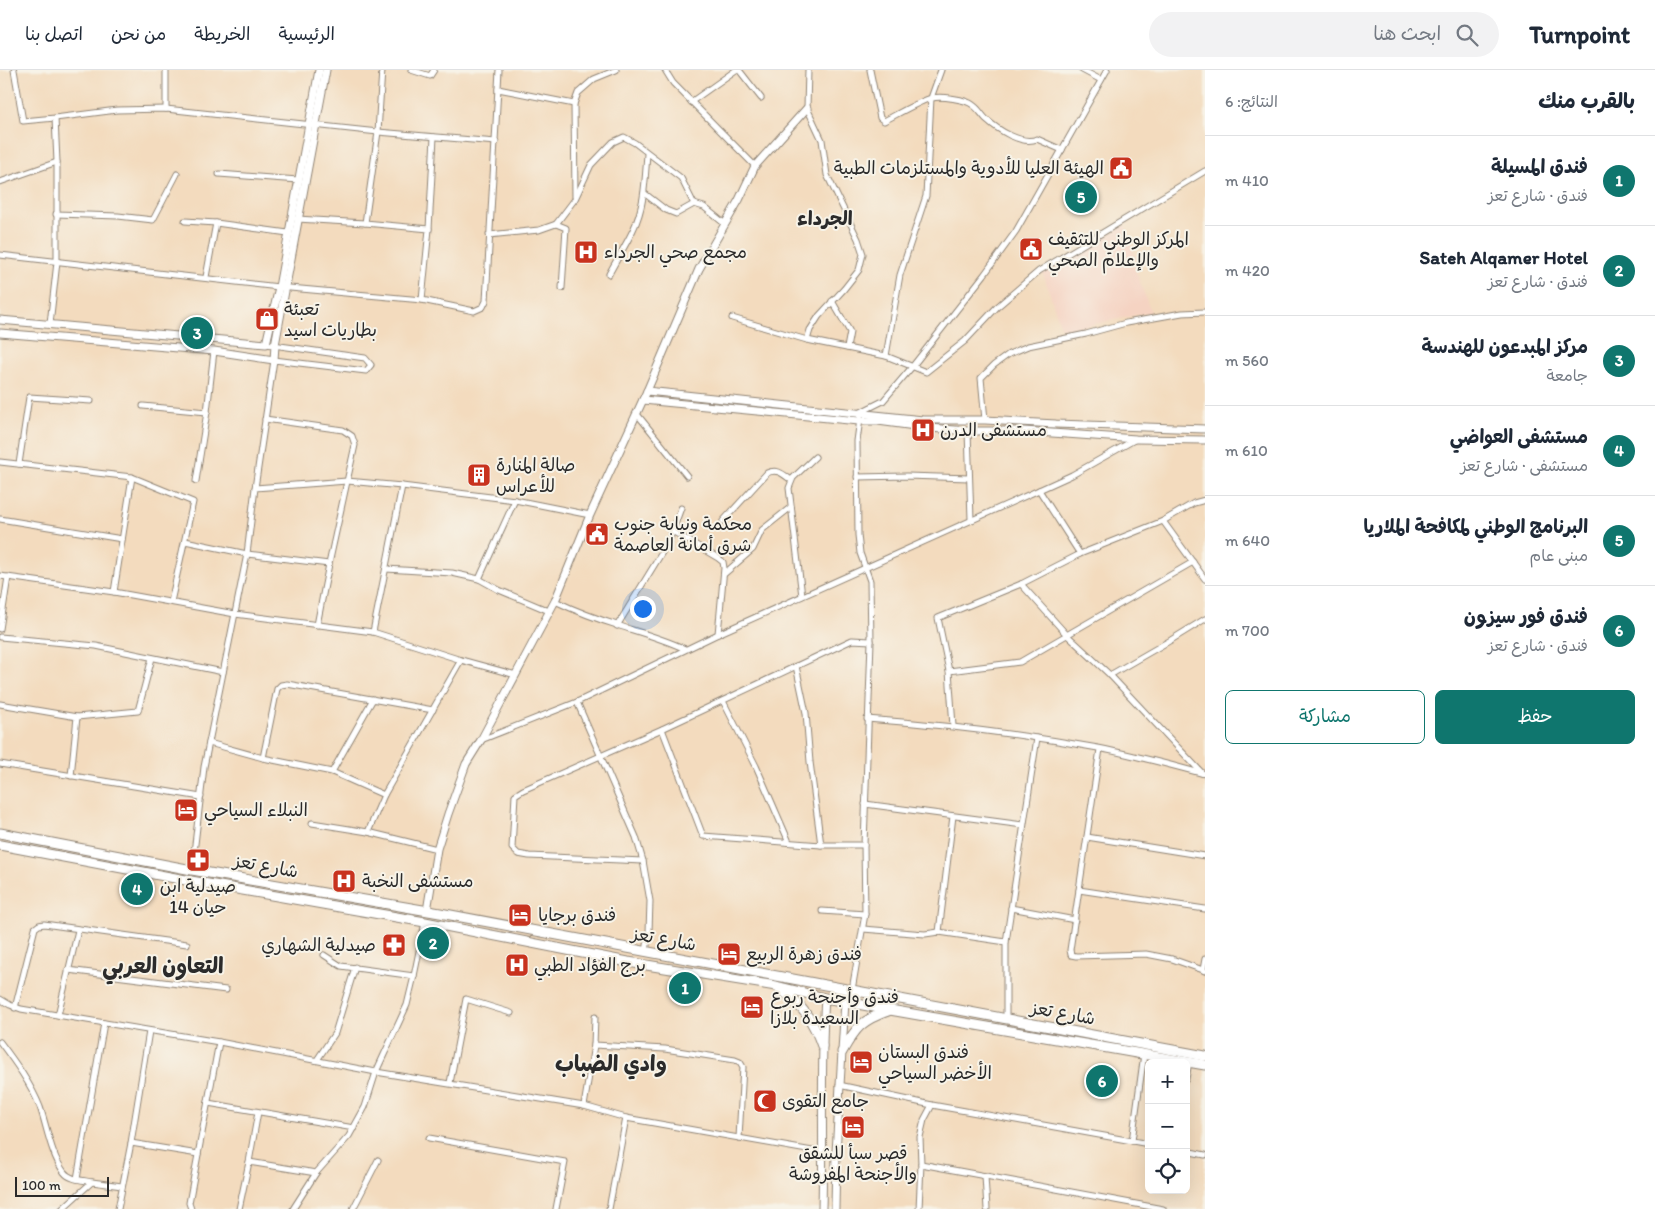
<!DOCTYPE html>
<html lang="ar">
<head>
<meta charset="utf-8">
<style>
	:root { --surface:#fff; --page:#f2f2f3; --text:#1f2937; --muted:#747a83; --line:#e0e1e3; --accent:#0f766e }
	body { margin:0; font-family:Itim,"Playpen Sans Arabic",sans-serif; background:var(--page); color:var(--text); direction:rtl }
	.controls { position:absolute; right:15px; bottom:15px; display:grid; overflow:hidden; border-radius:8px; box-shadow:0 5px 20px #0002 }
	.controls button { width:45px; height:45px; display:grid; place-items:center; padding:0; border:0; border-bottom:1px solid var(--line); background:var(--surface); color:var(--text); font:25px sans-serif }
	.scale { position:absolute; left:15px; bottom:12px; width:94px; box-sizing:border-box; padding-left:5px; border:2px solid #2b2b2b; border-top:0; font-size:14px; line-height:18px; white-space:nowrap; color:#2b2b2b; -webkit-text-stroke:4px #f7f3e8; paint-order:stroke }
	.you { position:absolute; left:642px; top:538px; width:18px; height:18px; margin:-12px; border:4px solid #fff; border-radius:50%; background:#1a73e8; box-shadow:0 0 0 8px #1a73e833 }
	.badge { display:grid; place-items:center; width:32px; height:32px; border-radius:50%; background:var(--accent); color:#fff; font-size:16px; font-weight:700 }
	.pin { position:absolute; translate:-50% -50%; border:2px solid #fff; box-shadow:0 1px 5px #0006 }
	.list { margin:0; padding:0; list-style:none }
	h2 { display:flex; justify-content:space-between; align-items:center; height:65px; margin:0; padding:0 20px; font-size:21px }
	h2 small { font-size:16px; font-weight:400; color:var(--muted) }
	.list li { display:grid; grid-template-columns:32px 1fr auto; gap:15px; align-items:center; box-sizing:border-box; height:90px; padding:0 20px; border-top:1px solid var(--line) }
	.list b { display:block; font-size:19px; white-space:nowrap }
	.list p { margin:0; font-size:16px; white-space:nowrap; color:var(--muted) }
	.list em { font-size:16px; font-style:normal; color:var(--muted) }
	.actions { display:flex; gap:10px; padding:15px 20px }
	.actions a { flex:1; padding:11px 0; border:1px solid var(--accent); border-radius:8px; text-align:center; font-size:18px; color:var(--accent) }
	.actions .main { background:var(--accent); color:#fff }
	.icon { flex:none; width:28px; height:28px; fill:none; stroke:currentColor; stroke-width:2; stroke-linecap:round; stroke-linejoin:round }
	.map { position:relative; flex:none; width:1205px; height:1139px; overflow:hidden; direction:ltr }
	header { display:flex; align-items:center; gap:30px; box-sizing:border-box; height:70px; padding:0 25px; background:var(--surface); border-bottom:1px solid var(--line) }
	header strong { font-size:24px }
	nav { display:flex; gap:28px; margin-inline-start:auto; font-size:18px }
	.search { width:350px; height:45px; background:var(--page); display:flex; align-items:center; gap:12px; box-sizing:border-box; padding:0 18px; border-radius:28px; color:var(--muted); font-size:19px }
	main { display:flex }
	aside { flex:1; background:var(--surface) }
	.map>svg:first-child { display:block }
</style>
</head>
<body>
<header>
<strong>Turnpoint</strong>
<div class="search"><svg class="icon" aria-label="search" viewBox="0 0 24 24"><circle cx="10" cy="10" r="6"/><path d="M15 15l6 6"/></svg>ابحث هنا</div>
<nav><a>الرئيسية</a><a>الخريطة</a><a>من نحن</a><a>اتصل بنا</a></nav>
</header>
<main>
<aside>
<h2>بالقرب منك<small>النتائج: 6</small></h2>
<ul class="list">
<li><span class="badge">1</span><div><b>فندق المسيلة</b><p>فندق · شارع تعز</p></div><em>410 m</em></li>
<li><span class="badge">2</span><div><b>Sateh Alqamer Hotel</b><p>فندق · شارع تعز</p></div><em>420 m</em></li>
<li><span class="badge">3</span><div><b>مركز المبدعون للهندسة</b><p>جامعة</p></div><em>560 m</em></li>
<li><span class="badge">4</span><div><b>مستشفى العواضي</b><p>مستشفى · شارع تعز</p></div><em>610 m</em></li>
<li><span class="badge">5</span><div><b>البرنامج الوطني لمكافحة الملاريا</b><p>مبنى عام</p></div><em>640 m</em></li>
<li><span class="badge">6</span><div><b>فندق فور سيزون</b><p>فندق · شارع تعز</p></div><em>700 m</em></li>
</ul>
<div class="actions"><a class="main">حفظ</a><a>مشاركة</a></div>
</aside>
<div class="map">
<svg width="1205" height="1139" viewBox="0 0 1205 1139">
	<rect width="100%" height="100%" fill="#f7f3e8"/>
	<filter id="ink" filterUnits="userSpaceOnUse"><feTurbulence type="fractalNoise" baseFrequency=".02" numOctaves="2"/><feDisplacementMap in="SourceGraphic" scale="10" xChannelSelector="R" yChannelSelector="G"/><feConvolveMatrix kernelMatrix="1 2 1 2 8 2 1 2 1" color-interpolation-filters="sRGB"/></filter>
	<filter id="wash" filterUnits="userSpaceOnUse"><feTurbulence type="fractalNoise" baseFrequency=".0096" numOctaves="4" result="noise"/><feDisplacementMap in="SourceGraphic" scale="20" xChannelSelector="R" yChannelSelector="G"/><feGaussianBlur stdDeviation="1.12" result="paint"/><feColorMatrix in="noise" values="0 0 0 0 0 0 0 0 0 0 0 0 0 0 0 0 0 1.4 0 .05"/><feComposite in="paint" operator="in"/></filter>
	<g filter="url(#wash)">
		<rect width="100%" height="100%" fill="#f3dbbe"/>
		<polygon fill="#f5d3c2" points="1125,155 1138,195 1134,196 1151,242 1062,261 1043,203"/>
	</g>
	<g filter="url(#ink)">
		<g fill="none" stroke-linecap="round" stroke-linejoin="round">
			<g stroke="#8f8374" stroke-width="7">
				<g id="street">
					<polyline points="14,0 23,51 55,48 117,40 166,39 378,62 496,72"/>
					<polyline points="382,0 378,62 365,153 429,159 422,230"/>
					<polyline points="411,0 430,6 434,0"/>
					<polyline points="665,0 673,13 755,96"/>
					<polyline points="739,0 761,28"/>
					<path d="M870,0L880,48L884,51C894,46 923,29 932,28C941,26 966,29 973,35C978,38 982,45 986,49C998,60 1021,75 1037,69L1062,80"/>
					<polyline points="1082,0 1101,10"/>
					<polyline points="498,19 574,34"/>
					<polyline points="691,32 736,0"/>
					<polyline points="166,39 166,0"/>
					<polyline points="219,104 298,110"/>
					<polyline points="0,112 57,92"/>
					<polyline points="644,123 666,140 676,144 694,134 704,137 725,154"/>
					<polyline points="575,127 574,34 578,23 594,9 616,0"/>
					<polyline points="56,144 118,146 153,150 177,104"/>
					<polyline points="297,149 365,153"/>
					<polyline points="185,151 216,153"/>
					<polyline points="556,154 566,158 562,218"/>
					<polyline points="429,159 434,67"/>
					<polyline points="489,165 539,160 556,154 575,129 591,95 613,72 624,67 635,73 681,108 694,134"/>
					<polyline points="0,185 279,217 422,230 474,241 483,237 486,231 499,0"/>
					<path d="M609,204C617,189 626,175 633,160C645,136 645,109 647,84"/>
					<polyline points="206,207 216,153 288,163"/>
					<polyline points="832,231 850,262 847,278"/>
					<polyline points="732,248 807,270 886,286 926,302 965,271 997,237 1039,201 1205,101"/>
					<polyline points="50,254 57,192 57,92 55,48"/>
					<polyline points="807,270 810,260 819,246 844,219 859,200 863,184 858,169 827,105 822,70 807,38 808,0"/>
					<polyline points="886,286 900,205 926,126 931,28 941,0"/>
					<polyline points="143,336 207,342"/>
					<polyline points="637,344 687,406"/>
					<polyline points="265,349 343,360 352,366 355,375 329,494 317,555"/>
					<polyline points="985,350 981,308 994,295 1009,284 1028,276 1086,264 1126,253 1182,243 1205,242"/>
					<polyline points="968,361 971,449"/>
					<polyline points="0,392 132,407 114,522"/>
					<polyline points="19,394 29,327 91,331"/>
					<polyline points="132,407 193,432 171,532"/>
					<polyline points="857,407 907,406 969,408"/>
					<polyline points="196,411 207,342 214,281"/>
					<polyline points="255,418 274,290 366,301 371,295 365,288 266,274"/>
					<polyline points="1039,420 1080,484"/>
					<polyline points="0,449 122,469"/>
					<path d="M723,451L767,403C777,398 783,404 791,410"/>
					<polyline points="1163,451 1205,509"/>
					<polyline points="674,462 718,488 723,492 724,498 718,564"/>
					<polyline points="185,471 247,484 329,494"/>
					<polyline points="386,499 452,503 479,509 499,520 549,541"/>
					<polyline points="724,504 753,479 762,460 791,437"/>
					<polyline points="0,506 114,522 235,544 373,562 461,590 516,605"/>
					<polyline points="479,509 515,430"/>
					<polyline points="1021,514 1067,565 1110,605 1202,703"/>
					<polyline points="802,526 789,418 793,408 815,387"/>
					<path d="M555,531C576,541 597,549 620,556C642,563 664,569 685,579"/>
					<polyline points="617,556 669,471 681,438"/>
					<polyline points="0,559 8,507"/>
					<polyline points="373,562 402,416"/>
					<polyline points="0,567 96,576 223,602"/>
					<polyline points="796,596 806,643 810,692 821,775"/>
					<polyline points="949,601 1020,592 1193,492"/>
					<polyline points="1110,605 1171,570 1205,549"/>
					<polyline points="723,631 756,696 789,772"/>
					<polyline points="577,632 636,767 643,791 650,831 649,862 646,882"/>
					<polyline points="0,634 77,647 138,641 152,588"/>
					<path d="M867,649C945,655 1021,664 1098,678C1134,685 1170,695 1205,704"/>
					<polyline points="953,656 949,601 938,548 1021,514 1080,484 1163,451 1194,433 1205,430"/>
					<polyline points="662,659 703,766 821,775 864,775"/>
					<polyline points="481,670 577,632 718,564 1039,420 1072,405 1136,369"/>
					<polyline points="209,673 263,688 332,702 384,725"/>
					<polyline points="1100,679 1070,880 1071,885 1076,886 1146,884 1172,889 1203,900"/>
					<polyline points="263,688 277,619 281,615 287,614 433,640"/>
					<polyline points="0,694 201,727"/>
					<polyline points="332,702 373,629"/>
					<polyline points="71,706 77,647"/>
					<polyline points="865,734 1023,755"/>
					<polyline points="312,753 368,762"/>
					<polyline points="1087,767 1205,786"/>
					<polyline points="437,779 368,762 384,725 461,590"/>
					<polyline points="643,791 529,786 518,784 512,778 515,725 523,720 662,659 852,570 871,571"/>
					<polyline points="192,800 204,697 247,484 255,418 347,411 402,416 515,430 590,445"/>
					<polyline points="1079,820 1205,839"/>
					<polyline points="1011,838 1075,850"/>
					<polyline points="822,841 865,844"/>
					<polyline points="863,859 925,864 939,862 1006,872"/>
					<polyline points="939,862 953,746"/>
					<polyline points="324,885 341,896 414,906"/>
					<polyline points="1205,889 1203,900 1205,901"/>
					<polyline points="68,900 226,920"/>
					<polyline points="852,920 865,844 864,775 871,571 870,511 860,483 858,465 857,371 861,342 883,331 912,297 984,205 1016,161 1107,0"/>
					<polyline points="0,929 10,935 21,939 219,972 376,1002 584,1036 626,1048 824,1083"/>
					<polyline points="15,938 35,858 39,855 44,854 187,874"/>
					<polyline points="58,945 78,860"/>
					<polyline points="1006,949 1006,872 1037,668"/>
					<path d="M0,972C15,992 31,1014 40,1037C47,1057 51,1085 64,1102C70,1110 83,1110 92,1112"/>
					<polyline points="594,975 665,979 735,990 740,992 743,997 739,1068"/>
					<polyline points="317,990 335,963 355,897"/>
					<polyline points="1186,1009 1189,992"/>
					<polyline points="450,1013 466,929 511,943"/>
					<polyline points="839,1015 932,1035 1149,1074"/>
					<polyline points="208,1033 354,1058"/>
					<polyline points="584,1036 594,975 595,947"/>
					<polyline points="429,1068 565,1092 556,1139"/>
					<polyline points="1132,1071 1144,984"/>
					<polyline points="131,1073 198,1084"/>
					<polyline points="1186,1081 1205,1085"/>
					<polyline points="249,1092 316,1103"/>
					<polyline points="921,1094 1163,1139"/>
					<polyline points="985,1106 987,1139"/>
					<polyline points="77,1109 104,953"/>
					<polyline points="62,1139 92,1112 122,1116"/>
					<polyline points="118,1139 131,1073 149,961"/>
					<polyline points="191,1139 189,1133 219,972"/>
					<polyline points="239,1139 249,1092 258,1042"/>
					<polyline points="293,1139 316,1103 349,1066 365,1037 376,1002 407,935 414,906 425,852"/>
					<polyline points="353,1139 378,1090"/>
					<polyline points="609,1139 626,1048"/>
					<polyline points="919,1139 921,1094 920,1067 924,1050 932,1035"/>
				</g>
			</g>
			<g stroke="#8f8374" stroke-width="9">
				<g id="secondary">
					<polyline points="0,250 266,274 279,217 319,0"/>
					<polyline points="0,263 214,281 274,290 275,275 326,0"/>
					<polyline points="647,321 923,350 985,350 1056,354 1205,359"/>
					<polyline points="643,330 859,351 878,351 930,358 968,361 1024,361 1136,369 1205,370"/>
					<polyline points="427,841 437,779 448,744 466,694 481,670 555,531 590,445 647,321 699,199 739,130 755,96 807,38"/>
					<path d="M822,1139C824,1069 820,998 825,928"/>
					<polyline points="835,1139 836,1083 845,931"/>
				</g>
			</g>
			<g stroke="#8f8374" stroke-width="11">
				<g id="highway">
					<polyline points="0,763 192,800 440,843 1205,986"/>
					<polyline points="0,775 191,811 425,852 628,892 776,916 825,928 890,940 1205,995"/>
					<path d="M780,919C802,935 813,950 822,976"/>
					<path d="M842,982C856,957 862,950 888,941"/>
				</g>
			</g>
			<use href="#street" stroke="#fff" stroke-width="5"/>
			<use href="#secondary" stroke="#fff" stroke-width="7"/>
			<use href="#highway" stroke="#fff" stroke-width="9"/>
		</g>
	</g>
	<defs>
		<g id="civic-square" transform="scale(1.25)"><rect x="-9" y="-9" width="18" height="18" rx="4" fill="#c8321e" stroke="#f7f3e8"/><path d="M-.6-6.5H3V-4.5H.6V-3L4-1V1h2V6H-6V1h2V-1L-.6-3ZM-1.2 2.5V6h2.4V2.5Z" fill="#fff"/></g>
		<g id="hospital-square" transform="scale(1.25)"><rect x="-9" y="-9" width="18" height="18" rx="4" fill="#c8321e" stroke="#f7f3e8"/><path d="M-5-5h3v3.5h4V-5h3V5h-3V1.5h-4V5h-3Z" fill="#fff"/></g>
		<g id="shop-square" transform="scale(1.25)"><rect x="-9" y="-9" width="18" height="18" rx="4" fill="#c8321e" stroke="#f7f3e8"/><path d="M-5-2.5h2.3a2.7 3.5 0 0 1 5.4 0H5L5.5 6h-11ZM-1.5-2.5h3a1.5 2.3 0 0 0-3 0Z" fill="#fff"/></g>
		<g id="building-square" transform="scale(1.25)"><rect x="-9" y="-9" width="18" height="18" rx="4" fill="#c8321e" stroke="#f7f3e8"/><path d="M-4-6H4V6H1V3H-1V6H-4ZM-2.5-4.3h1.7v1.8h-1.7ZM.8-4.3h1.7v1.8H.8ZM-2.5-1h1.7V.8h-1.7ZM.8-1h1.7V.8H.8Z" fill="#fff"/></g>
		<g id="hotel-square" transform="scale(1.25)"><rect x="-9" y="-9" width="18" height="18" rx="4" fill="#c8321e" stroke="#f7f3e8"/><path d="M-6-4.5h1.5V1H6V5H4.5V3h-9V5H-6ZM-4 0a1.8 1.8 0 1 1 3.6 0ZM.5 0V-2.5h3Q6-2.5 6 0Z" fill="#fff"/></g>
		<g id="pharmacy-square" transform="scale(1.25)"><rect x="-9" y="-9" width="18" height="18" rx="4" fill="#c8321e" stroke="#f7f3e8"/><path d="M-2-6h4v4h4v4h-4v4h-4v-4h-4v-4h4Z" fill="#fff"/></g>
		<g id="mosque-square" transform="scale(1.25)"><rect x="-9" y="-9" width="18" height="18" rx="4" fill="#c8321e" stroke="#f7f3e8"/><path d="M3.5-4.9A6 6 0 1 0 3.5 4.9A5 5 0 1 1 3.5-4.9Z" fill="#fff"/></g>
	</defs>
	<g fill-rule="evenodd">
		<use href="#civic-square" x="1121" y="98"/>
		<use href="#civic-square" x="1031" y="179"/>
		<use href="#hospital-square" x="586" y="182"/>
		<use href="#shop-square" x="267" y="249"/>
		<use href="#hospital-square" x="923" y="360"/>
		<use href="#building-square" x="479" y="405"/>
		<use href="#civic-square" x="597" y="464"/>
		<use href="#hotel-square" x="186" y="740"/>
		<use href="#pharmacy-square" x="198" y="790"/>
		<use href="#hospital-square" x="344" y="811"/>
		<use href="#hotel-square" x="520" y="845"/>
		<use href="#pharmacy-square" x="394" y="875"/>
		<use href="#hotel-square" x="729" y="884"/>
		<use href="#hospital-square" x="517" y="895"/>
		<use href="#hotel-square" x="752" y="937"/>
		<use href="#hotel-square" x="861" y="992"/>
		<use href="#mosque-square" x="765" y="1031"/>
		<use href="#hotel-square" x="853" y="1057"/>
	</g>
	<g text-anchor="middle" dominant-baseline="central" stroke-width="4" stroke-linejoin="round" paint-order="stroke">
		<g font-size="18" fill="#2b2b2b" stroke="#f7f3e8" text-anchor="start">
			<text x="1104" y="98" text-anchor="end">الهيئة العليا للأدوية والمستلزمات الطبية</text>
			<text x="1048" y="169">المركز الوطني للتثقيف<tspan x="1048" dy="21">والإعلام الصحي</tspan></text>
			<text x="604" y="182">مجمع صحي الجرداء</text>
			<text x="284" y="239">تعبئة<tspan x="284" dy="21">بطاريات اسيد</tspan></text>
			<text x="940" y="360">مستشفى الدرن</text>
			<text x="496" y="395">صالة المنارة<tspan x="496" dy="21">للأعراس</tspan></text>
			<text x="614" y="454">محكمة ونيابة جنوب<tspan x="614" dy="21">شرق أمانة العاصمة</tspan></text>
			<text x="204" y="740">النبلاء السياحي</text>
			<text x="362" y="811">مستشفى النخبة</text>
			<text x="198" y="816" text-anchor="middle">صيدلية ابن<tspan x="198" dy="21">حيان 14</tspan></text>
			<text x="538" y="845">فندق برجايا</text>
			<text x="376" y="875" text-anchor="end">صيدلية الشهاري</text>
			<text x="746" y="884">فندق زهرة الربيع</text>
			<text x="534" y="895">برج الفؤاد الطبي</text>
			<text x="770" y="927">فندق وأجنحة ربوع<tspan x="770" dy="21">السعيدة بلازا</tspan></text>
			<text x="878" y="982">فندق البستان<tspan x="878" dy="21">الأخضر السياحي</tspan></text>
			<text x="782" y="1031">جامع التقوى</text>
			<text x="853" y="1083" text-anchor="middle">قصر سبأ للشقق<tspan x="853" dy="21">والأجنحة المفروشة</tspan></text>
		</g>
		<g font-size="18" fill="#2b2b2b" stroke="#f7f3e8">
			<text transform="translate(266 796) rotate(10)">شارع تعز</text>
			<text transform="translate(664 869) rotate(10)">شارع تعز</text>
			<text transform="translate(1063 943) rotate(10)">شارع تعز</text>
		</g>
		<g font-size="19" font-weight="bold" fill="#2b2b2b" stroke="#f7f3e8">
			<text x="825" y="148">الجرداء</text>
		</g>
		<g font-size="22" font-weight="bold" fill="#2b2b2b" stroke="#f7f3e8">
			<text x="163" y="895">التعاون العربي</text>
			<text x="611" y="993">وادي الضباب</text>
		</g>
	</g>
</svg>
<div class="controls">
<button>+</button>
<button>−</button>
<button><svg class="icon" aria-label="locate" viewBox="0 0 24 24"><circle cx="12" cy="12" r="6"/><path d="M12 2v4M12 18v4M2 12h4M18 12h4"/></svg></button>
</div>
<div class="scale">100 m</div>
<div class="you"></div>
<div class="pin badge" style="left:685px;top:918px">1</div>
<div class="pin badge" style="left:433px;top:873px">2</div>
<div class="pin badge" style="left:197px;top:263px">3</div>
<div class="pin badge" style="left:137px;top:819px">4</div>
<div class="pin badge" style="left:1081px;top:127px">5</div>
<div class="pin badge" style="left:1102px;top:1011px">6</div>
</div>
</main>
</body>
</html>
